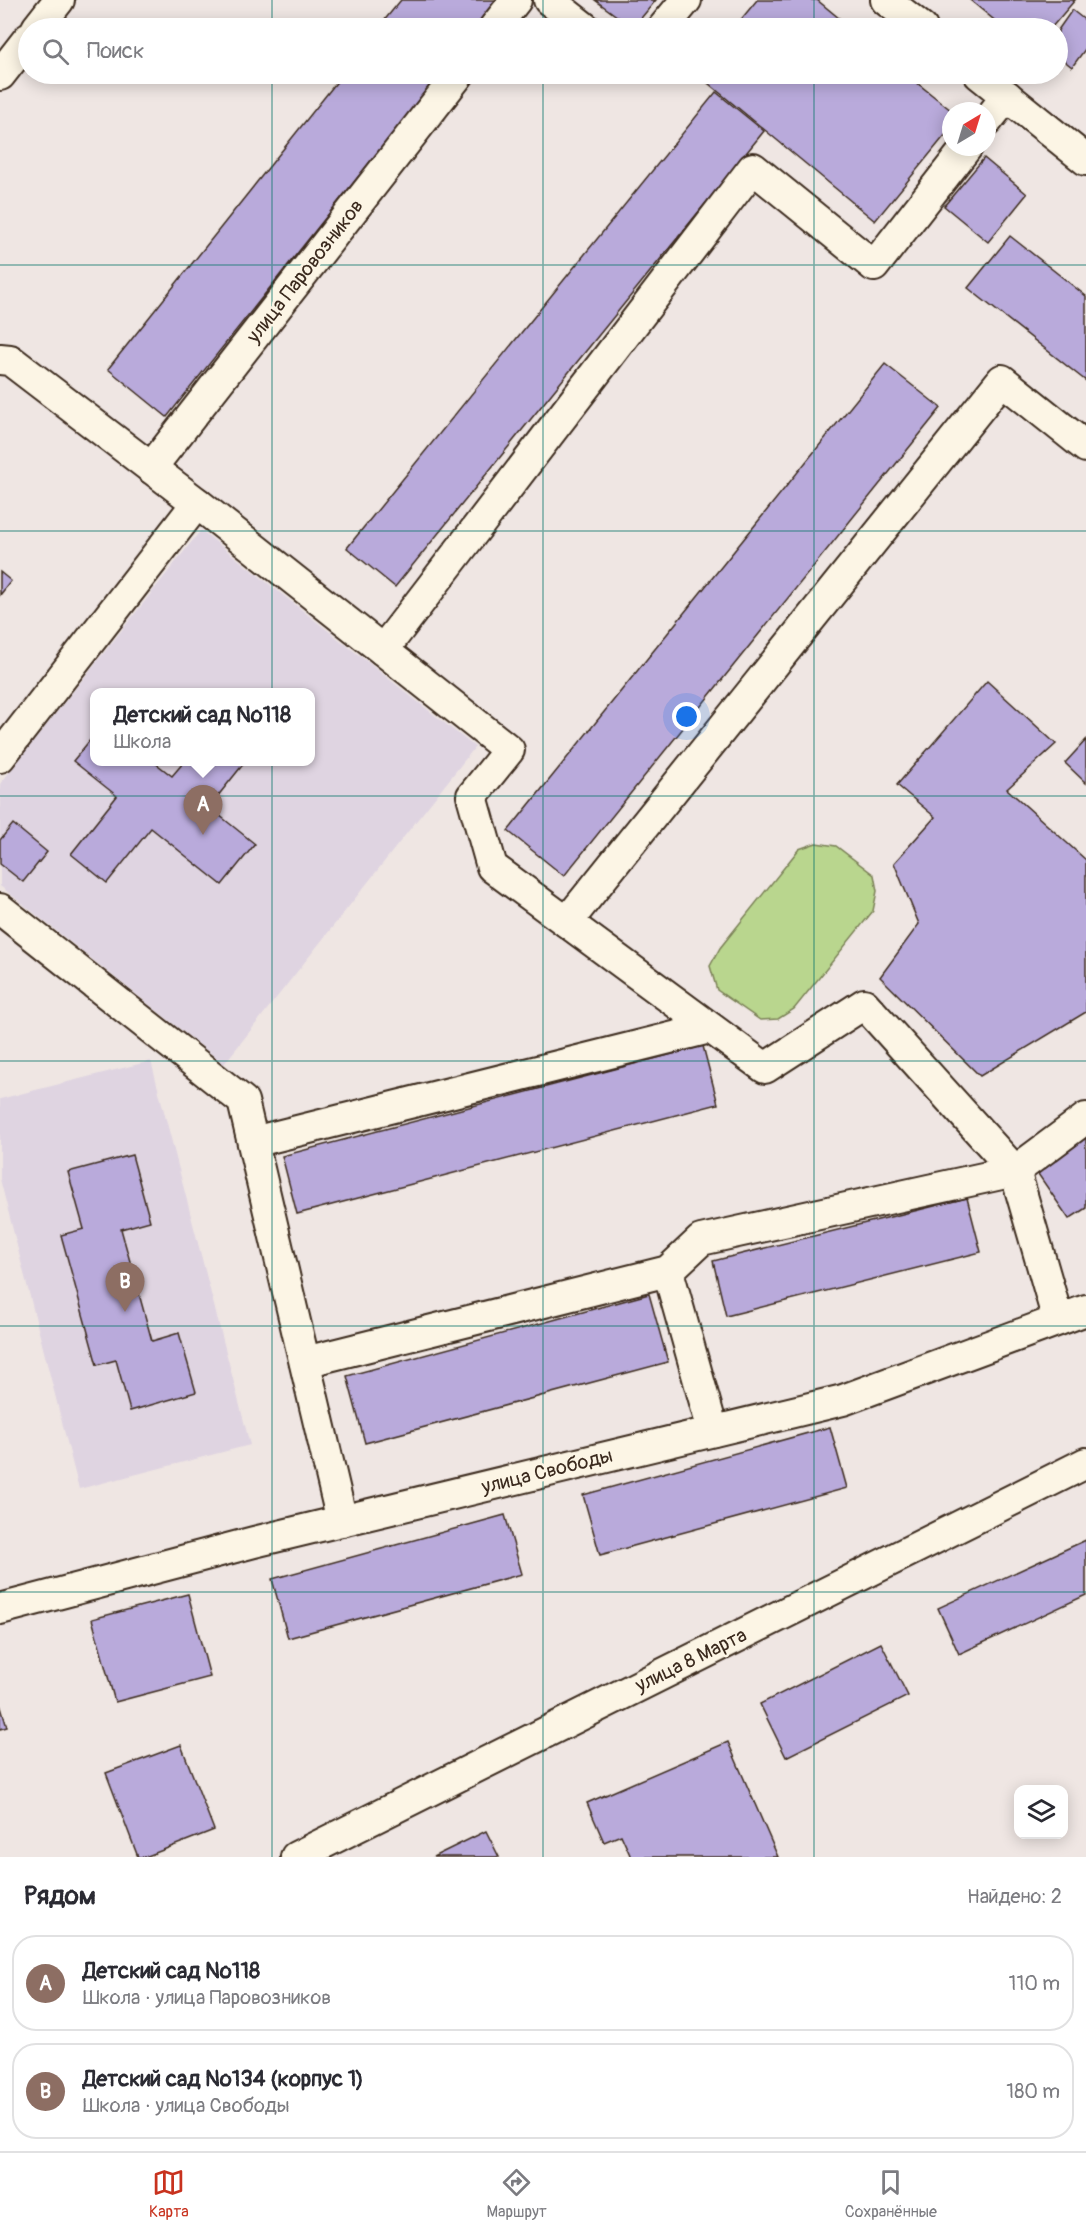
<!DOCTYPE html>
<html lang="ru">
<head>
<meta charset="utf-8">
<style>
	:root { --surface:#fff; --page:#f2f2f3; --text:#2b2b33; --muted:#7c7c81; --line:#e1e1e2; --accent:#c8321e }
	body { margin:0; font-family:Pangolin,sans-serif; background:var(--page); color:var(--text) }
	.controls { position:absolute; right:18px; bottom:18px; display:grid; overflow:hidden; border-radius:12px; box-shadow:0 3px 15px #0003 }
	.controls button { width:54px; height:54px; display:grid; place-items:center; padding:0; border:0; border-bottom:2px solid var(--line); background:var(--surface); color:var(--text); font:30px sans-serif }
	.compass { position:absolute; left:942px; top:102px; width:54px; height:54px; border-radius:50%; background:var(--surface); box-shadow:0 3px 15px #0003; rotate:38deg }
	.you { position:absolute; left:687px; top:717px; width:21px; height:21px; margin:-15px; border:4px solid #fff; border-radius:50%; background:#1a73e8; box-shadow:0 0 0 9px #1a73e833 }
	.badge { display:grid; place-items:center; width:39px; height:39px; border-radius:50%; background:var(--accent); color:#fff; font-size:20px; font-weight:700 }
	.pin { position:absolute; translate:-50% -50px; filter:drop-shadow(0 2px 3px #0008) }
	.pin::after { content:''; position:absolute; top:32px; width:21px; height:18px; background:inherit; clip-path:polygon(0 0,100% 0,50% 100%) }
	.popup { position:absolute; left:90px; top:688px; width:225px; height:78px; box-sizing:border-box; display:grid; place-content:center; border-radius:12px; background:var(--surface); filter:drop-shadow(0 2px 4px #0005); font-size:20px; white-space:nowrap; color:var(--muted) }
	.popup b { font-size:22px; color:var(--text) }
	.popup::after { content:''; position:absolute; left:50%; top:100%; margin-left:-12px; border:12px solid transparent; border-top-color:var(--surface) }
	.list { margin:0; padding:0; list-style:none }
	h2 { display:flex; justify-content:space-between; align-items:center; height:78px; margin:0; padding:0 24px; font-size:26px }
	h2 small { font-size:20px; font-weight:400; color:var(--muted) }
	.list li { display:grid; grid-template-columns:39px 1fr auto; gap:18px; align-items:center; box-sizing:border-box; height:96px; margin:0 12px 12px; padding:0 12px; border:2px solid var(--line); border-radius:24px }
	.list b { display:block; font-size:22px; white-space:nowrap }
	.list p { margin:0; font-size:20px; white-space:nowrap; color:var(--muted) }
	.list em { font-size:20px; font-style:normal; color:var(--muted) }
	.icon { flex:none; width:33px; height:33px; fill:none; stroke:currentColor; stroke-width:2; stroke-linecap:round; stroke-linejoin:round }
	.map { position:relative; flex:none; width:1086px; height:1857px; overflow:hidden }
	.search { position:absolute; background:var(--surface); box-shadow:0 3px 15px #0003; left:18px; right:18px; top:18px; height:66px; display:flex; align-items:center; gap:15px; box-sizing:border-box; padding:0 21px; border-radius:33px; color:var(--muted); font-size:22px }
	.sheet { height:294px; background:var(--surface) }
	nav { display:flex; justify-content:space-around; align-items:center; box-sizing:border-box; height:84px; border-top:2px solid var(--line); background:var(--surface); font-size:16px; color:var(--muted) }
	nav a { display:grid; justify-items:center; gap:3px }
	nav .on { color:var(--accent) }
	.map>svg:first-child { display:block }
</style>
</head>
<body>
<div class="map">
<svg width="1086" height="1857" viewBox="0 0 1086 1857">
	<rect width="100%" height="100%" fill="#efe6e3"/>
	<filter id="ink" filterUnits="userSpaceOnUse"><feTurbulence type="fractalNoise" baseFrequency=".0167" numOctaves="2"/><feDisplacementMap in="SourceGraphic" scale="12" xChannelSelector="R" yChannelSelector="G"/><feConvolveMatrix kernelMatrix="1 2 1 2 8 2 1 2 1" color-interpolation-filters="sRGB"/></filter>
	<g filter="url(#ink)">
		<g fill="#dfd4e1" fill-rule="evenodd">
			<path d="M201,530L475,747L224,1064L0,886V784ZM95,692H311V762H95Z"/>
			<polygon points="151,1061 250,1445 79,1489 0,1179 0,1099"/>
		</g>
		<polygon fill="#b9d68e" stroke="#7a8056" stroke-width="1.5" points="816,843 836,846 874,875 877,891 873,911 794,1009 778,1019 760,1020 717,990 710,966 720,948 799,849"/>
		<g fill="#b9aadb" stroke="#3b2a1e" stroke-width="1.5">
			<polygon points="401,0 498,0 475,28 378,28"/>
			<polygon points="595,0 656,0 633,28"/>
			<polygon points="757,0 817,0 851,28 734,28"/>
			<polygon points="970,0 1075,0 1051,28 1004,28"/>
			<polygon points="1072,10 1086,21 1086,48 1072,67 1058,56 1058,30"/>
			<polygon points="343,74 440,74 167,417 108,369"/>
			<polygon points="697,74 906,74 952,111 951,128 875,221"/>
			<polygon points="716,92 764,131 395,587 347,548"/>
			<polygon points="984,158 1027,194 988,242 944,206"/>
			<polygon points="1010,236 1086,296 1086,381 968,288"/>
			<polygon points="885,364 941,408 564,876 508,831"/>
			<polygon points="0,572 11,581 0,595"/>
			<polygon points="987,681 1056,744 1007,789 1086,860 1086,1012 980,1076 880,977 919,924 894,863 935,817 897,785"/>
			<polygon points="95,734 95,762 154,762 172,776 184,762 245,762 209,807 255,844 222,885 151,828 107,883 71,854 117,796 73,761"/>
			<polygon points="1086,740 1086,783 1065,763"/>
			<polygon points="13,824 47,852 23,882 0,864 0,840"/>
			<polygon points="703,1046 718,1104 297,1214 282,1156"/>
			<polygon points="1086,1137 1086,1208 1069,1219 1036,1171"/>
			<polygon points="132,1155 150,1221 121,1229 152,1341 179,1333 196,1392 130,1411 116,1360 97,1365 61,1235 84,1229 68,1172"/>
			<polygon points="967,1198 981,1252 726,1316 713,1261"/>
			<polygon points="649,1294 668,1362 365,1443 347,1376"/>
			<polygon points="830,1427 847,1488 600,1555 583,1495"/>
			<polygon points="505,1515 522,1574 288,1638 272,1579"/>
			<polygon points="1086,1540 1086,1595 959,1654 938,1608"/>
			<polygon points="188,1594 210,1677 115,1702 92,1619"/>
			<polygon points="881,1643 908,1696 786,1757 760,1704"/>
			<polygon points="0,1704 7,1727 0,1729"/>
			<polygon points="728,1742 778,1857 631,1857 621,1835 604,1842 587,1803"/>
			<polygon points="181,1745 214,1830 145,1857 138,1857 106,1773"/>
			<polygon points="486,1831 499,1857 433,1857"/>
		</g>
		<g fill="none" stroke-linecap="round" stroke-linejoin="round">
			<g stroke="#3b2a1e" stroke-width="34">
				<g id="minor">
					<polyline points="549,0 585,28"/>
					<polyline points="886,0 922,28"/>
					<polyline points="37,28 59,0"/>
					<polyline points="494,28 516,0"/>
					<polyline points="663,28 686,0"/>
					<polyline points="979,74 1086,160"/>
					<polyline points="0,75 28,39"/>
					<polyline points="987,121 1007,96"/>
					<polyline points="0,359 10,360 197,503 509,750 472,796 492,867 765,1068 864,1004 1015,1171 1058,1320"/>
					<polyline points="151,468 459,74"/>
					<polyline points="383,650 753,168 874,266 967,147"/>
					<polyline points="0,757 197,503"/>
					<polyline points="0,909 243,1101 342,1521"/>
					<polyline points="567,922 1002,380 1086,447"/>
					<polyline points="253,1142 710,1028"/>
					<polyline points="668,1271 713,1431"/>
					<polyline points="305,1362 668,1271 701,1240 1015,1171 1086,1118"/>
					<polyline points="0,1609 254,1542 843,1400 1086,1310"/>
					<polyline points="296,1857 1086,1463"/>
				</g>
			</g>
			<use href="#minor" stroke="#fcf5e5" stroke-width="30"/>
		</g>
	</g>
	<path fill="none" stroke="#0f766e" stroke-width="1.5" stroke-opacity="0.55" d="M272,0V28M543,0V28M814,0V28M272,74V1857M543,74V1857M814,74V1857M0,265H1086M0,531H1086M0,796H1086M0,1061H1086M0,1326H1086M0,1592H1086"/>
	<g text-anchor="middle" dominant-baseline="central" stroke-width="5" stroke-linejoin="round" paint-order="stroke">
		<g font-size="20" fill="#3b2a1e" stroke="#fcf5e5">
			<text transform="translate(305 271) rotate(-52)">улица Паровозников</text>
			<text transform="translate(547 1471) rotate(-14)">улица Свободы</text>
			<text transform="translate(691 1660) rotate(-26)">улица 8 Марта</text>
		</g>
	</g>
</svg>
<div class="controls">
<button><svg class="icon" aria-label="layers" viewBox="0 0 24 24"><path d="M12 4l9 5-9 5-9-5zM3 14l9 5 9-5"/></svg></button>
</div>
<svg class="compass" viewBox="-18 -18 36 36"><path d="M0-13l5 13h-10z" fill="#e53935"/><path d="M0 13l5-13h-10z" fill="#7c7c81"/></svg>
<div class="you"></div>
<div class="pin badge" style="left:203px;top:835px;background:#8d6e63">A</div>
<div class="popup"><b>Детский сад №118</b>Школа</div>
<div class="pin badge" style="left:125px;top:1312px;background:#8d6e63">B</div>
<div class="search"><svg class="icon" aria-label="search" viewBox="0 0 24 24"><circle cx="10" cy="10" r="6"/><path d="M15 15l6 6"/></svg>Поиск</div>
</div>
<section class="sheet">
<h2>Рядом<small>Найдено: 2</small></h2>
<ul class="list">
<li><span class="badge" style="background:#8d6e63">A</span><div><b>Детский сад №118</b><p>Школа · улица Паровозников</p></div><em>110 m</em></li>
<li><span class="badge" style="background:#8d6e63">B</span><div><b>Детский сад №134 (корпус 1)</b><p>Школа · улица Свободы</p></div><em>180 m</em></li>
</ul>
</section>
<nav>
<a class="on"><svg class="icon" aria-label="map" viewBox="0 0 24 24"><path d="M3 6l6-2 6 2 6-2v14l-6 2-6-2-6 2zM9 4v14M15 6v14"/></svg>Карта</a>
<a><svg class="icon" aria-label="directions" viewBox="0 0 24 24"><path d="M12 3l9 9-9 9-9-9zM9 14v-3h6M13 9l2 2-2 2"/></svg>Маршрут</a>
<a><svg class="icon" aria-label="saved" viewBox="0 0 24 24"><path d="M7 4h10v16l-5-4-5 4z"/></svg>Сохранённые</a>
</nav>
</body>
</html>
